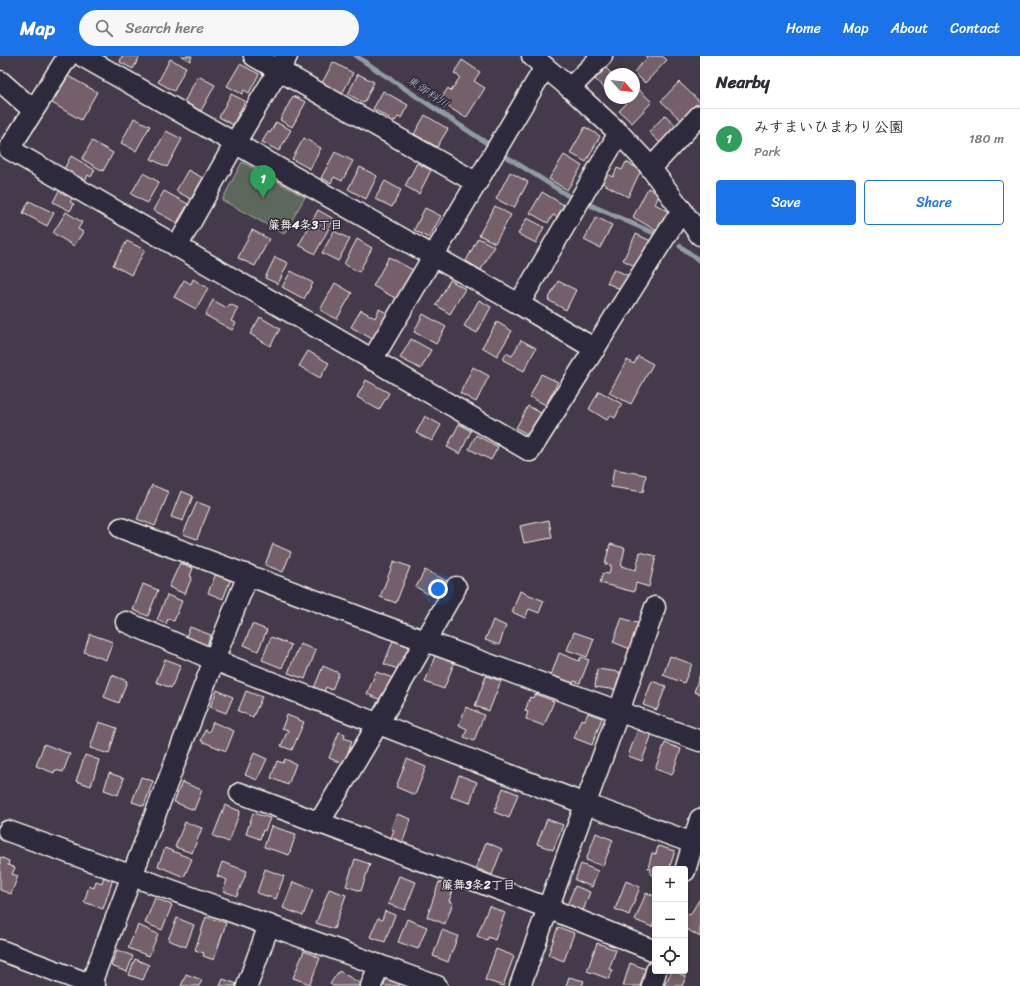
<!DOCTYPE html>
<html lang="en">
<head>
<meta charset="utf-8">
<style>
	:root { --surface:#fff; --page:#f7f7f7; --text:#2b2b33; --muted:#7c7c81; --line:#e1e1e2; --accent:#1a73e8 }
	body { margin:0; font-family:Sriracha,"Klee One",sans-serif; background:var(--page); color:var(--text) }
	.controls { position:absolute; right:12px; bottom:12px; display:grid; overflow:hidden; border-radius:4px; box-shadow:0 2px 6px #0003 }
	.controls button { width:36px; height:36px; display:grid; place-items:center; padding:0; border:0; border-bottom:1px solid var(--line); background:var(--surface); color:var(--text); font:20px sans-serif }
	.compass { position:absolute; left:604px; top:12px; width:36px; height:36px; border-radius:50%; background:var(--surface); box-shadow:0 2px 6px #0003; rotate:117deg }
	.you { position:absolute; left:438px; top:533px; width:14px; height:14px; margin:-10px; border:3px solid #fff; border-radius:50%; background:#1a73e8; box-shadow:0 0 0 6px #1a73e833 }
	.badge { display:grid; place-items:center; width:26px; height:26px; border-radius:50%; background:var(--accent); color:#fff; font-size:13px; font-weight:700 }
	.pin { position:absolute; translate:-50% -33px; filter:drop-shadow(0 1px 2px #0008) }
	.pin::after { content:''; position:absolute; top:21px; width:14px; height:12px; background:inherit; clip-path:polygon(0 0,100% 0,50% 100%) }
	.list { margin:0; padding:0; list-style:none }
	h2 { display:flex; justify-content:space-between; align-items:center; height:52px; margin:0; padding:0 16px; font-size:17px }
	h2 small { font-size:13px; font-weight:400; color:var(--muted) }
	.list li { display:grid; grid-template-columns:26px 1fr auto; gap:12px; align-items:center; box-sizing:border-box; height:60px; padding:0 16px; border-top:1px solid var(--line) }
	.list b { display:block; font-size:15px; white-space:nowrap }
	.list p { margin:0; font-size:13px; white-space:nowrap; color:var(--muted) }
	.list em { font-size:13px; font-style:normal; color:var(--muted) }
	.actions { display:flex; gap:8px; padding:12px 16px }
	.actions a { flex:1; padding:9px 0; border:1px solid var(--accent); border-radius:4px; text-align:center; font-size:14px; color:var(--accent) }
	.actions .main { background:var(--accent); color:#fff }
	.icon { flex:none; width:22px; height:22px; fill:none; stroke:currentColor; stroke-width:2; stroke-linecap:round; stroke-linejoin:round }
	.map { position:relative; flex:none; width:700px; height:930px; overflow:hidden }
	header { display:flex; align-items:center; gap:24px; box-sizing:border-box; height:56px; padding:0 20px; background:var(--accent); color:#fff }
	header strong { font-size:19px }
	nav { display:flex; gap:22px; margin-inline-start:auto; font-size:14px }
	.search { width:280px; height:36px; background:var(--page); display:flex; align-items:center; gap:10px; box-sizing:border-box; padding:0 14px; border-radius:22px; color:var(--muted); font-size:15px }
	main { display:flex }
	aside { flex:1; background:var(--surface) }
	.map>svg:first-child { display:block }
</style>
</head>
<body>
<header>
<strong>Map</strong>
<div class="search"><svg class="icon" aria-label="search" viewBox="0 0 24 24"><circle cx="10" cy="10" r="6"/><path d="M15 15l6 6"/></svg>Search here</div>
<nav><a>Home</a><a>Map</a><a>About</a><a>Contact</a></nav>
</header>
<main>
<div class="map">
<svg width="700" height="930" viewBox="0 0 700 930">
	<rect width="100%" height="100%" fill="#443a4b"/>
	<filter id="ink" filterUnits="userSpaceOnUse"><feTurbulence type="fractalNoise" baseFrequency=".025" numOctaves="2"/><feDisplacementMap in="SourceGraphic" scale="8" xChannelSelector="R" yChannelSelector="G"/><feConvolveMatrix kernelMatrix="1 2 1 2 8 2 1 2 1" color-interpolation-filters="sRGB"/></filter>
	<g filter="url(#ink)">
		<polygon fill="#5d685d" stroke="#a8aca2" points="242,106 305,141 284,178 222,144"/>
		<g fill="none" stroke-linecap="round" stroke-linejoin="round">
			<g stroke="#8f9ca3" stroke-width="5">
				<polyline points="356,0 488,88"/>
				<polyline points="507,101 567,139"/>
				<polyline points="588,148 656,178"/>
				<polyline points="680,190 700,205"/>
			</g>
		</g>
		<g fill="#75616b" stroke="#f4f1e8">
			<polygon points="122,0 140,0 133,13 120,6"/>
			<polygon points="181,0 192,0 190,5"/>
			<polygon points="645,0 662,0 667,4 645,27 634,16 647,2"/>
			<polygon points="170,3 186,11 174,35 158,26"/>
			<polygon points="462,4 480,16 474,25 485,32 466,62 439,45 448,32 451,35 460,21 454,17"/>
			<polygon points="333,6 353,17 340,42 320,31"/>
			<polygon points="240,8 259,18 249,37 244,34 242,38 227,30"/>
			<polygon points="606,12 612,18 610,18 610,36 609,37 595,23"/>
			<polygon points="358,18 374,26 364,47 348,38"/>
			<polygon points="68,20 97,36 81,64 52,47"/>
			<polygon points="198,20 215,29 201,55 184,46"/>
			<polygon points="679,26 700,46 700,49 683,66 661,45"/>
			<polygon points="639,34 652,46 632,67 619,55 632,42 634,42 634,39"/>
			<polygon points="383,35 408,49 401,62 398,61 395,65 373,53"/>
			<polygon points="231,38 245,45 233,69 219,61"/>
			<polygon points="293,40 306,46 292,71 280,64"/>
			<polygon points="425,59 448,73 437,91 414,78"/>
			<polygon points="665,59 680,73 663,90 649,76"/>
			<polygon points="134,62 150,70 136,95 121,87"/>
			<polygon points="276,66 291,74 279,95 262,86 268,76 270,77"/>
			<polygon points="585,71 600,80 586,106 570,97"/>
			<polygon points="166,75 182,83 167,111 151,103"/>
			<polygon points="304,82 321,92 310,113 292,103"/>
			<polygon points="92,85 113,97 103,115 82,103"/>
			<polygon points="335,96 353,105 342,125 334,121 331,127 321,122"/>
			<polygon points="564,99 582,110 567,134 549,123"/>
			<polygon points="71,100 95,114 91,121 88,119 85,125 64,113"/>
			<polygon points="626,106 641,114 628,141 602,127 607,118 613,121 617,112 622,114"/>
			<polygon points="417,107 431,114 419,138 405,130"/>
			<polygon points="360,111 377,120 366,143 348,133"/>
			<polygon points="188,114 203,122 191,143 176,135"/>
			<polygon points="510,116 528,126 514,152 496,143"/>
			<polygon points="143,117 159,126 147,147 131,138"/>
			<polygon points="385,125 401,134 392,151 375,143"/>
			<polygon points="648,132 657,137 658,139 658,142 655,148 668,155 657,175 633,161"/>
			<polygon points="60,133 74,140 70,146 74,148 70,155 53,146"/>
			<polygon points="164,135 188,148 177,167 153,154"/>
			<polygon points="542,136 564,149 557,161 553,159 548,167 530,157"/>
			<polygon points="29,145 54,157 47,170 23,157"/>
			<polygon points="495,150 511,159 495,187 479,179"/>
			<polygon points="425,152 441,160 429,182 414,174"/>
			<polygon points="318,154 334,163 315,198 299,189"/>
			<polygon points="66,156 82,166 78,173 83,176 74,190 53,177"/>
			<polygon points="596,161 612,169 600,192 584,184"/>
			<polygon points="527,162 544,171 536,187 518,178"/>
			<polygon points="252,174 269,183 255,210 238,202"/>
			<polygon points="334,175 350,183 338,205 322,197"/>
			<polygon points="636,178 651,185 638,212 623,204"/>
			<polygon points="478,182 494,190 481,214 466,205"/>
			<polygon points="357,183 372,192 359,216 344,208"/>
			<polygon points="127,185 145,194 131,219 113,209"/>
			<polygon points="275,201 288,207 278,228 265,222"/>
			<polygon points="389,201 413,214 397,243 373,230"/>
			<polygon points="614,213 631,221 624,235 607,227"/>
			<polygon points="291,215 313,227 304,243 282,231"/>
			<polygon points="193,223 208,232 196,253 174,241 184,224 191,228"/>
			<polygon points="450,224 465,233 450,258 436,249"/>
			<polygon points="558,225 576,234 566,254 548,244"/>
			<polygon points="335,227 352,237 337,263 320,254"/>
			<polygon points="213,244 227,252 230,248 238,252 231,265 236,267 232,274 205,259"/>
			<polygon points="479,244 491,251 477,277 464,270"/>
			<polygon points="379,253 389,258 374,284 351,271 361,254 375,262"/>
			<polygon points="423,258 446,271 436,288 414,276"/>
			<polygon points="260,261 280,273 270,290 250,278"/>
			<polygon points="497,266 512,275 497,300 482,291"/>
			<polygon points="411,283 431,294 421,313 400,302"/>
			<polygon points="521,284 536,292 524,315 503,304 506,297 512,300"/>
			<polygon points="308,295 329,307 320,322 299,310"/>
			<polygon points="638,300 653,308 631,348 609,337 627,304 634,308"/>
			<polygon points="473,311 489,320 476,346 460,337"/>
			<polygon points="541,318 558,326 546,349 530,341"/>
			<polygon points="366,324 389,337 379,354 357,341"/>
			<polygon points="599,335 622,348 615,362 610,359 607,364 589,353"/>
			<polygon points="528,350 541,357 529,379 516,372"/>
			<polygon points="425,360 441,369 432,385 416,377"/>
			<polygon points="459,368 471,375 460,398 447,391"/>
			<polygon points="476,379 498,391 491,404 469,393"/>
			<polygon points="614,413 646,419 643,436 611,431"/>
			<polygon points="152,429 169,436 155,470 137,463"/>
			<polygon points="181,435 193,440 183,465 171,461"/>
			<polygon points="197,446 210,451 197,483 183,478"/>
			<polygon points="549,464 552,482 524,487 520,470"/>
			<polygon points="273,488 291,496 283,516 265,509"/>
			<polygon points="610,488 625,492 621,510 636,514 640,496 656,500 649,531 636,527 634,536 600,527 603,517 609,518 611,509 605,508"/>
			<polygon points="394,505 410,511 396,547 380,541"/>
			<polygon points="180,507 193,512 190,520 192,521 185,538 169,531"/>
			<polygon points="425,514 449,526 441,541 430,535 428,538 416,531"/>
			<polygon points="217,515 232,520 223,543 208,537"/>
			<polygon points="143,528 158,534 148,560 133,554"/>
			<polygon points="520,535 544,545 539,557 529,553 525,562 512,556"/>
			<polygon points="167,539 182,545 174,565 168,563 166,568 157,564"/>
			<polygon points="622,562 640,568 630,593 613,586"/>
			<polygon points="493,564 506,570 499,589 485,584"/>
			<polygon points="252,568 267,574 258,595 244,589"/>
			<polygon points="190,571 211,579 205,594 184,585"/>
			<polygon points="574,576 594,583 587,601 567,594"/>
			<polygon points="90,578 113,586 106,604 84,596"/>
			<polygon points="271,581 291,589 282,612 262,604"/>
			<polygon points="394,582 410,588 400,614 384,608"/>
			<polygon points="300,588 316,594 305,623 288,617"/>
			<polygon points="559,597 579,605 581,601 589,604 580,627 574,625 573,627 551,619"/>
			<polygon points="435,600 454,607 444,633 425,626"/>
			<polygon points="670,600 692,608 684,627 663,619"/>
			<polygon points="165,603 181,609 171,632 156,626"/>
			<polygon points="323,610 339,617 332,634 326,631 324,636 314,632"/>
			<polygon points="597,613 620,616 618,634 595,631"/>
			<polygon points="376,616 393,622 384,645 367,638"/>
			<polygon points="700,618 700,638 694,636"/>
			<polygon points="112,619 127,625 119,647 104,641"/>
			<polygon points="486,620 501,625 489,655 475,650"/>
			<polygon points="652,625 666,630 657,654 643,649"/>
			<polygon points="217,634 233,641 226,657 210,651"/>
			<polygon points="246,635 262,641 253,661 238,655"/>
			<polygon points="535,638 554,645 544,670 526,663 528,656 525,655 530,641 533,642"/>
			<polygon points="466,651 484,659 474,685 464,681 467,673 459,669"/>
			<polygon points="588,657 602,662 592,689 574,682 581,663 585,664"/>
			<polygon points="287,659 304,666 292,694 281,690 288,674 282,672"/>
			<polygon points="99,666 117,672 109,698 90,692"/>
			<polygon points="213,666 234,675 226,695 201,685 205,674 209,676"/>
			<polygon points="639,670 653,675 642,705 628,700"/>
			<polygon points="339,676 345,678 344,682 352,685 344,708 329,702"/>
			<polygon points="665,687 681,693 672,719 655,713"/>
			<polygon points="44,688 70,698 63,716 55,714 54,717 36,710"/>
			<polygon points="254,697 267,703 257,724 245,719"/>
			<polygon points="85,699 99,704 91,730 76,725"/>
			<polygon points="285,703 296,708 288,729 271,722 277,705 283,707"/>
			<polygon points="407,703 426,711 415,739 396,731"/>
			<polygon points="109,717 124,722 118,739 104,734"/>
			<polygon points="459,719 477,726 470,747 451,741"/>
			<polygon points="141,721 153,725 144,750 132,746"/>
			<polygon points="182,726 202,734 194,754 174,746"/>
			<polygon points="503,732 518,738 509,762 494,756"/>
			<polygon points="225,749 240,755 229,786 213,780"/>
			<polygon points="253,757 270,762 265,775 263,774 260,783 246,778"/>
			<polygon points="397,758 411,763 402,788 390,784 394,774 391,773"/>
			<polygon points="547,763 563,769 553,794 537,788"/>
			<polygon points="185,766 202,772 192,797 175,791"/>
			<polygon points="271,770 296,778 289,799 264,791"/>
			<polygon points="596,777 613,784 603,810 586,804"/>
			<polygon points="486,786 502,793 492,819 476,812"/>
			<polygon points="658,790 675,795 669,813 655,813 655,820 650,818 651,813 648,812 652,797 656,798"/>
			<polygon points="165,792 192,803 184,821 158,810"/>
			<polygon points="0,801 9,805 8,809 15,812 12,818 18,820 11,838 0,834"/>
			<polygon points="355,803 370,808 361,835 346,830"/>
			<polygon points="222,806 247,815 237,840 223,835 227,824 217,820"/>
			<polygon points="581,808 598,815 592,831 575,824"/>
			<polygon points="265,813 284,820 276,843 257,837"/>
			<polygon points="104,820 113,823 103,853 84,846 89,830 94,832 96,825 102,827"/>
			<polygon points="399,820 416,826 405,854 388,848"/>
			<polygon points="626,825 640,831 629,859 615,853"/>
			<polygon points="293,826 313,833 303,860 283,852"/>
			<polygon points="439,826 454,832 449,845 453,847 445,868 427,861"/>
			<polygon points="575,830 590,836 583,855 567,849"/>
			<polygon points="329,833 346,839 334,873 316,867"/>
			<polygon points="646,837 655,840 655,863 652,871 635,864"/>
			<polygon points="155,842 172,849 162,874 145,867"/>
			<polygon points="699,844 700,844 700,881 685,872 685,860 687,857 690,859"/>
			<polygon points="489,850 505,857 495,884 488,881 487,884 477,880"/>
			<polygon points="385,855 395,859 385,886 370,881 378,862 382,864"/>
			<polygon points="206,861 226,867 214,904 203,900 204,897 195,894"/>
			<polygon points="177,862 194,869 186,891 168,884"/>
			<polygon points="407,863 427,871 418,893 398,886"/>
			<polygon points="138,869 158,878 149,900 128,892"/>
			<polygon points="558,871 574,877 564,905 548,899"/>
			<polygon points="442,874 458,880 448,906 433,900"/>
			<polygon points="597,887 616,894 609,913 613,914 609,923 587,915"/>
			<polygon points="496,893 514,900 503,930 485,924"/>
			<polygon points="117,894 133,900 127,916 111,910"/>
			<polygon points="304,895 320,902 310,928 293,922"/>
			<polygon points="135,903 149,909 143,924 129,919"/>
			<polygon points="630,907 646,913 640,930 623,930"/>
			<polygon points="339,915 363,929 363,930 333,930 330,928"/>
			<polygon points="672,915 674,915 686,921 682,930 664,930"/>
			<polygon points="186,918 202,924 199,930 181,930"/>
			<polygon points="387,920 401,925 399,930 380,930 381,926 384,928"/>
			<polygon points="569,921 584,925 582,930 566,930"/>
			<polygon points="223,923 237,928 236,930 220,930"/>
		</g>
		<g fill="none" stroke-linecap="round" stroke-linejoin="round">
			<g stroke="#f4f1e8" stroke-width="23">
				<g id="minor">
					<polyline points="68,0 9,93 530,395 682,154"/>
					<polyline points="82,0 433,200 519,248 595,293"/>
					<polyline points="254,0 477,127"/>
					<polyline points="532,0 570,32 619,77 647,107 700,179"/>
					<polyline points="0,25 33,54"/>
					<polyline points="570,32 602,0"/>
					<polyline points="651,112 700,59"/>
					<polyline points="177,191 235,87 287,0"/>
					<polyline points="519,248 619,77"/>
					<polyline points="372,304 545,11"/>
					<polyline points="121,472 376,567 700,685"/>
					<polyline points="126,566 214,604 585,748 693,787"/>
					<polyline points="240,737 548,852 655,895"/>
					<polyline points="319,767 378,668 456,531"/>
					<polyline points="8,775 437,930"/>
					<polyline points="685,815 700,763"/>
					<polyline points="0,894 95,930"/>
					<polyline points="90,930 214,604 248,519"/>
					<polyline points="247,930 269,869"/>
					<polyline points="371,930 379,909"/>
					<polyline points="520,930 619,655 655,551"/>
					<polyline points="652,930 656,915"/>
				</g>
			</g>
			<use href="#minor" stroke="#2f2a3d" stroke-width="20"/>
		</g>
	</g>
	<g text-anchor="middle" dominant-baseline="central" stroke-width="3" stroke-linejoin="round" paint-order="stroke">
		<g font-size="12" font-style="italic" fill="#b0b8ba" stroke="#2f2a3d">
			<text transform="translate(428 36) rotate(34)">東御料川</text>
		</g>
		<g font-size="12" font-weight="bold" fill="#f4f1e8" stroke="#2f2a3d">
			<text x="305" y="169">簾舞4条3丁目</text>
			<text x="478" y="829">簾舞3条2丁目</text>
		</g>
	</g>
</svg>
<div class="controls">
<button>+</button>
<button>−</button>
<button><svg class="icon" aria-label="locate" viewBox="0 0 24 24"><circle cx="12" cy="12" r="6"/><path d="M12 2v4M12 18v4M2 12h4M18 12h4"/></svg></button>
</div>
<svg class="compass" viewBox="-18 -18 36 36"><path d="M0-13l5 13h-10z" fill="#e53935"/><path d="M0 13l5-13h-10z" fill="#7c7c81"/></svg>
<div class="you"></div>
<div class="pin badge" style="left:263px;top:142px;background:#2e9e5b">1</div>
</div>
<aside>
<h2>Nearby<small></small></h2>
<ul class="list">
<li><span class="badge" style="background:#2e9e5b">1</span><div><b>みすまいひまわり公園</b><p>Park</p></div><em>180 m</em></li>
</ul>
<div class="actions"><a class="main">Save</a><a>Share</a></div>
</aside>
</main>
</body>
</html>
